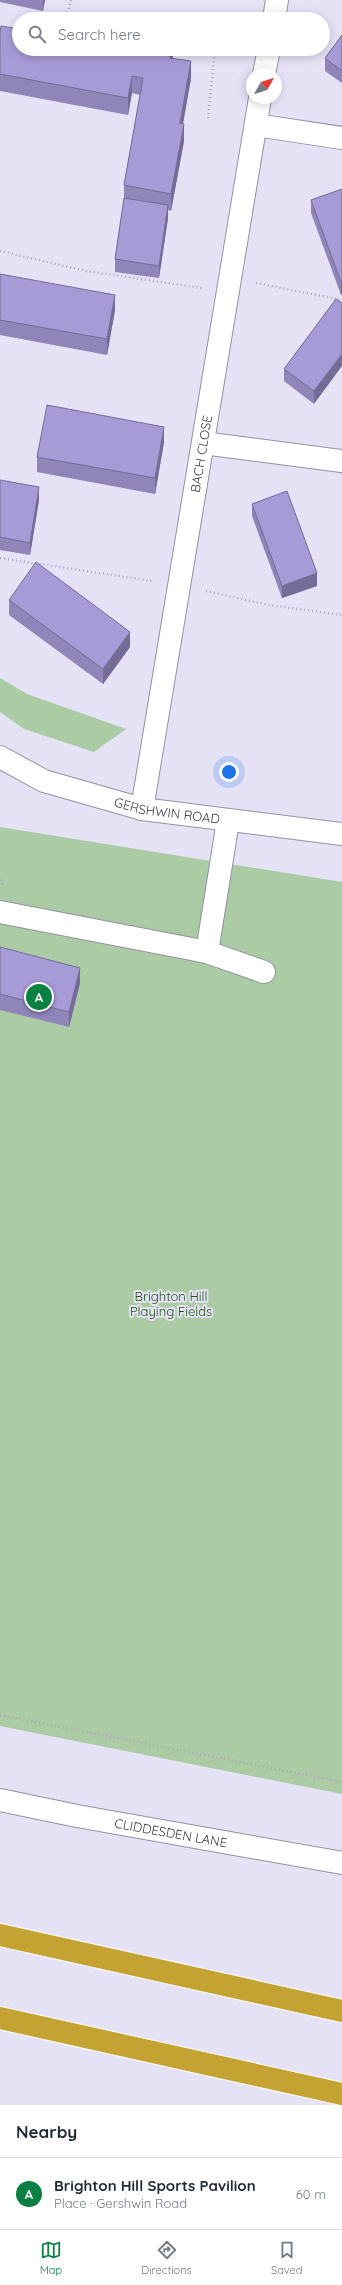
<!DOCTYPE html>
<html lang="en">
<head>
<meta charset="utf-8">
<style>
	:root { --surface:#fff; --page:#f6f6f7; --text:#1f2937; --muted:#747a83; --line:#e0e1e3; --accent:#0b8043 }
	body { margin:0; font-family:Quicksand,sans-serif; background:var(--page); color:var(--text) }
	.compass { position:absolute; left:246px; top:68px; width:36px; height:36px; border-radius:50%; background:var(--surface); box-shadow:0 2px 10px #0003; rotate:51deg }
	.you { position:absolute; left:229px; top:772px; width:14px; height:14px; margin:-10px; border:3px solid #fff; border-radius:50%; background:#1a73e8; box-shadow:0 0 0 6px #1a73e833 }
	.badge { display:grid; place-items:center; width:26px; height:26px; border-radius:50%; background:var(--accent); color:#fff; font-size:13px; font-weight:700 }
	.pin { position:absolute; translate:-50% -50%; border:2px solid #fff; box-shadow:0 1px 4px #0006 }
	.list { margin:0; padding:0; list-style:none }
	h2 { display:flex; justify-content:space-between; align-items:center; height:52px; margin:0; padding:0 16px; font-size:17px }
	h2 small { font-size:13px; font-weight:400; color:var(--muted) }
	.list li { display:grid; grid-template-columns:26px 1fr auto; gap:12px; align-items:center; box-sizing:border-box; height:72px; padding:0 16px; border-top:1px solid var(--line) }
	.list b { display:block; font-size:15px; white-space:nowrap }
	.list p { margin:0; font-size:13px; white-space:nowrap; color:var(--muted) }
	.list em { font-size:13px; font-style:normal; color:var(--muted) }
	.icon { flex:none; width:22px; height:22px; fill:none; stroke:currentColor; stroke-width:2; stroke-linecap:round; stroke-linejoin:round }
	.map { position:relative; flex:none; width:342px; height:2105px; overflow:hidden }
	.search { position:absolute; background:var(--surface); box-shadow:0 2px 10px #0003; left:12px; right:12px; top:12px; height:44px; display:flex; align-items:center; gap:10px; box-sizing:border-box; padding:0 14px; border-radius:22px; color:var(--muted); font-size:15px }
	.sheet { height:124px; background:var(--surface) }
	nav { display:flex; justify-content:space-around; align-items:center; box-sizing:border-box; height:56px; border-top:1px solid var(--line); background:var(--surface); font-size:11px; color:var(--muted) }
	nav a { display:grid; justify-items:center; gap:2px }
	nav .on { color:var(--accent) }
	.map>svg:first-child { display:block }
</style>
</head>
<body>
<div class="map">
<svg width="342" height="2105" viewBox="0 0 342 2105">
	<rect width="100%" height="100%" fill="#e5e2f6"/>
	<g fill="#aacba3">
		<polygon points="0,678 27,694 126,729 94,752 24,729 0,712"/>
		<polygon points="0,827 342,882 342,1794 0,1726"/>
	</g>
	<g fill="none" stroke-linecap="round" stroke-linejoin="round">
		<g stroke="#9491a3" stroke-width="24">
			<g id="minor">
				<polyline points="274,19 277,0"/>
				<polyline points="264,74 269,49"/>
				<polyline points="256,125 342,138"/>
				<polyline points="203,443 342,461"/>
				<path id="s1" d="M0,757L44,781L142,809L342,834"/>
				<path id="s2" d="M142,809L260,98"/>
				<polyline points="0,912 207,952 264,972"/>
				<polyline points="207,952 228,821"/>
				<path id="s3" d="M0,1800L77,1816L342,1863"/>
			</g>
		</g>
		<g stroke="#fff" stroke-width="24">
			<g id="highway">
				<polyline points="0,1935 342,2011"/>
				<polyline points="0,2018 342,2094"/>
			</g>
		</g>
		<g stroke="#a9a6b6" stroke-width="2.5" stroke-dasharray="1 3" stroke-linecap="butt">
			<polyline points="71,0 68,13 106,19"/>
			<polyline points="208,118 215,49"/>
			<polyline points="0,251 86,271 202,288"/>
			<polyline points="256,283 342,300"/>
			<polyline points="0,558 152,581"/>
			<polyline points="206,591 269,605 342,615"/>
			<polyline points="0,880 4,886"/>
			<polyline points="0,1715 342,1782"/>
		</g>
		<use href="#minor" stroke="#fff" stroke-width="22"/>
		<use href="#highway" stroke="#c5a333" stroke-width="22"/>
	</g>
	<g fill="#8f85b8">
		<polygon points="0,0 45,0 43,11 0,2"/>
		<polygon points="0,33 139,51 173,49 173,58 191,78 183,124 184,141 171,211 168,210 168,218 159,278 115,272 115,259 124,198 124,185 140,95 132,93 128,115 0,91"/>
		<polygon points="342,35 342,83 325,71 325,58"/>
		<polygon points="342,189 342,294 341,295 311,213 311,200"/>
		<polygon points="0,274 115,310 107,355 0,335"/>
		<polygon points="336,299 314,404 284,381 284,369"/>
		<polygon points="164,442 155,494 37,472 37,457"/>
		<polygon points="0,480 39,500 30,555 0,550"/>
		<polygon points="252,504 317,586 282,598 252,516"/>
		<polygon points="9,600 130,647 103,684 9,615"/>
		<polygon points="0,947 80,983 69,1027 0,1010"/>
	</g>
	<g fill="#746c96">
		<polygon points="43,0 45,0 43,11"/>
		<polygon points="172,49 173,49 173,60 170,58"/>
		<polygon points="191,61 191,78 180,140 180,123"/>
		<polygon points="132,76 132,93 128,115 128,98"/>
		<polygon points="184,124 184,141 171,211 171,194"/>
		<polygon points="168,205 168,218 159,278 159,266"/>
		<polygon points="342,281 342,294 341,295 341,282"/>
		<polygon points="115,295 115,310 107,355 107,339"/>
		<polygon points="342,354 342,366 314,404 314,391"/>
		<polygon points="164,427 164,442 155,494 155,478"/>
		<polygon points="39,487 39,500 30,555 30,543"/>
		<polygon points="317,573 317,586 282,598 282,586"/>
		<polygon points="130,632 130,647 103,684 103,669"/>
		<polygon points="80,968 80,983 69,1027 69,1012"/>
	</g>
	<g fill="#a69bd6" stroke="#746c96">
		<polygon points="1,26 19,29 19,49 129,49 139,51 139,49 172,49 170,58 191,61 180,123 184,124 171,194 124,185 143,78 132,76 128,98 0,74 0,33"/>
		<polygon points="342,35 342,71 325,58"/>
		<polygon points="342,189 342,281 341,282 311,200"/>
		<polygon points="124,198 168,205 159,266 115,259"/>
		<polygon points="0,274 115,295 107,339 0,320"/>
		<polygon points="336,299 342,303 342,354 314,391 284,369"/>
		<polygon points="47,405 164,427 155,478 37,457"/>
		<polygon points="0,480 39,487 30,543 0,537"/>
		<polygon points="287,491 317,573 282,586 252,504"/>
		<polygon points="36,562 130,632 103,669 9,600"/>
		<polygon points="0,947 80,968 69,1012 0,994"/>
	</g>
	<g text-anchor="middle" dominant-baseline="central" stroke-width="4" stroke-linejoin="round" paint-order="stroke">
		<g font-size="13" fill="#3b3a42" stroke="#e5e2f6">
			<text stroke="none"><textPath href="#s2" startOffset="360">BACH CLOSE</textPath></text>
			<text stroke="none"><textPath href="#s1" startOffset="177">GERSHWIN ROAD</textPath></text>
			<text stroke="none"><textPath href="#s3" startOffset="174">CLIDDESDEN LANE</textPath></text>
		</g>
		<g font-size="13" fill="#19530d" stroke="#e5e2f6">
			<text x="171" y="1296">Brighton Hill<tspan x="171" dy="15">Playing Fields</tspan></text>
		</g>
	</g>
</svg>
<svg class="compass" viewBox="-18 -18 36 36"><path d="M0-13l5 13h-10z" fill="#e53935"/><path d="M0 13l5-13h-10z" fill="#747a83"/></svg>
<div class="you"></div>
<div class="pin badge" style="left:39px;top:997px">A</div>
<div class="search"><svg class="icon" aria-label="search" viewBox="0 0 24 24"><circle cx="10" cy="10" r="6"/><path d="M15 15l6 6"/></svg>Search here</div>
</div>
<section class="sheet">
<h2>Nearby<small></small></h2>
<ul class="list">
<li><span class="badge">A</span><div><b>Brighton Hill Sports Pavilion</b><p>Place · Gershwin Road</p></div><em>60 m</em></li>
</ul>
</section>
<nav>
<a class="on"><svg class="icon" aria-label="map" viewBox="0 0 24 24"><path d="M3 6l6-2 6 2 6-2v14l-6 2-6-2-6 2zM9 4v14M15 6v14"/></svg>Map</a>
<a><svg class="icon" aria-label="directions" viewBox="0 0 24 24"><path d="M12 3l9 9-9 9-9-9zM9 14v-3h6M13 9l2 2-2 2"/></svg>Directions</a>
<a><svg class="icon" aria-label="saved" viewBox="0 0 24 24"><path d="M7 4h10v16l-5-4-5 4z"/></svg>Saved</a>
</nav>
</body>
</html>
